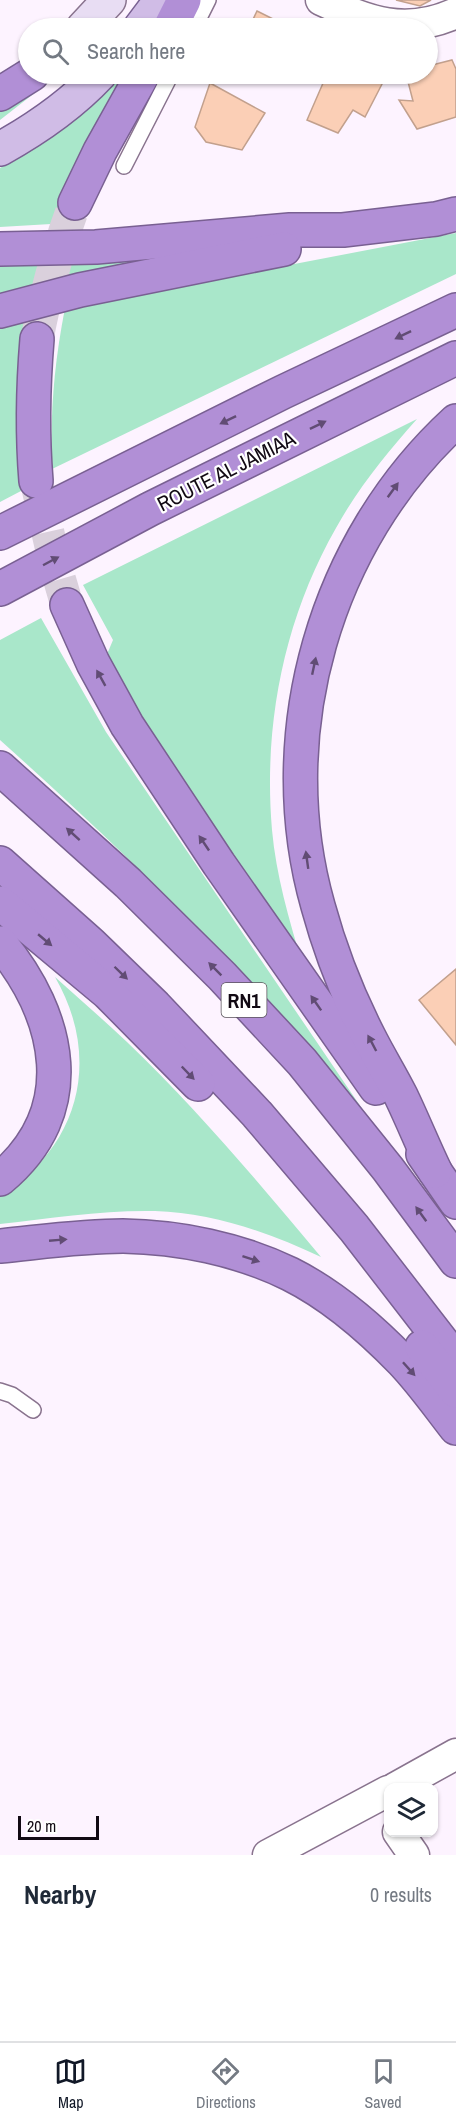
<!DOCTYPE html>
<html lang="en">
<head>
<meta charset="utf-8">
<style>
	:root { --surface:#fff; --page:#f6f6f7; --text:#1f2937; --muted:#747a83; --line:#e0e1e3; --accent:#111827 }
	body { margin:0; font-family:"Archivo Narrow",sans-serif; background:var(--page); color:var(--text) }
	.controls { position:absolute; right:18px; bottom:18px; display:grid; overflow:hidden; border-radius:12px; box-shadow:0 2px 4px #0004 }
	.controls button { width:54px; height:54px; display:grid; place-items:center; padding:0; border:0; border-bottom:2px solid var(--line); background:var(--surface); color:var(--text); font:30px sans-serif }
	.scale { position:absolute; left:18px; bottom:15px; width:81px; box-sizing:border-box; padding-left:6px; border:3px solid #110913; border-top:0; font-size:16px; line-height:21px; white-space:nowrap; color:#110913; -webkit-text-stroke:4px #fff; paint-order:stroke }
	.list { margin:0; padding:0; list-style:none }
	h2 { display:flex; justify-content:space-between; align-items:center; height:78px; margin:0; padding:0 24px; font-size:26px }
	h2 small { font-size:20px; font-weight:400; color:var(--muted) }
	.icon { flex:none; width:33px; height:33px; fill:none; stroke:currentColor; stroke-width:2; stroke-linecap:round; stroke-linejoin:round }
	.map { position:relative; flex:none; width:456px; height:1855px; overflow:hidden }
	.search { position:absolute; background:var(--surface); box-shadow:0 2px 4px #0004; left:18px; right:18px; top:18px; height:66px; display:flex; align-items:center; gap:15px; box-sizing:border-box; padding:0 21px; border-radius:33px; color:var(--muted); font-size:22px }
	.sheet { height:186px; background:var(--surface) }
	nav { display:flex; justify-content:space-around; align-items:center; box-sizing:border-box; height:84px; border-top:2px solid var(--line); background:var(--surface); font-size:16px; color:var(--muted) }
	nav a { display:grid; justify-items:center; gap:3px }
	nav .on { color:var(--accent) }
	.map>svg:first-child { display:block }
</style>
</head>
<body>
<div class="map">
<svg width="456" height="1855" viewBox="0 0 456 1855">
	<rect width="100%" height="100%" fill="#fdf3ff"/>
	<g fill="#a9e7ca">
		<polygon points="59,74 0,120 0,111"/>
		<path d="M120,74H134L51,224L0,227V168C45,143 84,110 120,74Z"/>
		<path d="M456,233V274L52,469C50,412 54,365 65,308Z"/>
		<polygon points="137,257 139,266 0,297 0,262"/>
		<polygon points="25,310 19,447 21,491 0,502 0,319"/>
		<path d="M417,419C387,453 358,488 336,528C284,619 263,725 272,830C276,875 289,919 302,963L105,659L113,640L83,585Z"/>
		<path d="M41,618L106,732L365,1113C320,1062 276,1010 229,961C156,883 79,811 0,740V640Z"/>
		<path d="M55,977C79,999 104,1020 127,1042C197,1109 259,1183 321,1257C268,1232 213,1213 155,1211C103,1210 51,1218 0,1224V1195C80,1147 102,1058 55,977Z"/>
	</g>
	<g fill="#fbcfb6" stroke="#c2a08d" stroke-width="1.5">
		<polygon points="396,0 431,0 420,6"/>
		<polygon points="257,11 291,28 249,28"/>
		<polygon points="452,60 456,69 456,117 417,129 399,100 413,101 406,74 428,74 428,66"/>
		<polygon points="327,74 366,74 382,84 365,117 353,110 338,133 307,120"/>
		<polygon points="210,83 265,113 242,150 206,142 195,127"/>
		<polygon points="456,969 456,1045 419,1000"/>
	</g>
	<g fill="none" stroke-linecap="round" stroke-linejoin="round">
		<g stroke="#dad0dc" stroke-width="33" stroke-dasharray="33 16" stroke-linecap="butt">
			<path d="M37,339C46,292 58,248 75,203"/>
			<polyline points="37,484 55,564 67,605"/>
		</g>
		<g stroke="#89738e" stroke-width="18">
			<g id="lane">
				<polyline points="194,28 208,0"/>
				<polyline points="124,166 171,74"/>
				<polyline points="0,1391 12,1395 33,1410"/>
			</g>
		</g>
		<g stroke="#89738e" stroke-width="33">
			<g id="street">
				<path d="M321,0C368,22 406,36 456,13"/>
				<polyline points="395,1788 456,1754"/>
				<polyline points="398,1832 414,1855"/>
				<polyline points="268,1855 388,1791"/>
			</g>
		</g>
		<g stroke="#89738e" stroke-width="36">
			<polyline id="secondary" points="83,28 109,0"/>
		</g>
		<g stroke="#796092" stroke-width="36">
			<g id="primary">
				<polyline points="140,28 161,0"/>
				<path d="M0,149C36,129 72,104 100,74"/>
			</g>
		</g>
		<g stroke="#796092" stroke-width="36">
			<g id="highway">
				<polyline points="170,28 184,0"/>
				<polyline points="0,94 32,74"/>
				<polyline points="75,203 100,151 143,74"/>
				<polyline points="0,249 96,247 290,230 343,230 436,219 456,214"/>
				<polyline points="0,311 80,290 284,249"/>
				<path d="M36,481C32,433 33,387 37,339"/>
				<polyline points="0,533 283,392 456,310"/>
				<polyline points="0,589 150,509 456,358"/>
				<polyline points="67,605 93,663 127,725 219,864 376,1088"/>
				<polyline points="0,768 128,883 222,976 302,1062 388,1169 456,1261"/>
				<polyline points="0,863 91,944 155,1006 257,1114 354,1228 456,1360"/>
				<polyline points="0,903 108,993 198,1084"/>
				<path d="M0,943C61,1017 82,1111 0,1179"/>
				<polyline points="423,1154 456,1202"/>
				<path d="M435,1171C423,1146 413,1121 401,1096C391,1076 379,1057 369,1037C348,996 330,950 318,906C269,734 325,541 456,421"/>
				<path d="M0,1246C41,1242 82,1236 123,1236C179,1237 239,1249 290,1274C332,1295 370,1328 402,1361C422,1382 438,1405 456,1428"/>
				<polyline points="422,1347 456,1391"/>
			</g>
		</g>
		<use href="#lane" stroke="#fff" stroke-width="15"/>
		<use href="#street" stroke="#fff" stroke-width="30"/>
		<use href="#secondary" stroke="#e8ddf3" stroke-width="33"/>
		<use href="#primary" stroke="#d0bce6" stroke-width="33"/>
		<use href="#highway" stroke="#b18fd6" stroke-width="33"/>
	</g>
	<defs><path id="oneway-solid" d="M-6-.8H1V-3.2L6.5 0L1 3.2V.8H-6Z" transform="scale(1.5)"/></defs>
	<g fill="#614c74">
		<use href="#oneway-solid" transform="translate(403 335) rotate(154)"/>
		<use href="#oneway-solid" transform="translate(228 420) rotate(154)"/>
		<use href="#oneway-solid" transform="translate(318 425) rotate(-26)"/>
		<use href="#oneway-solid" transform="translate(393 490) rotate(-54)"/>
		<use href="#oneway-solid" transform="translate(51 561) rotate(-28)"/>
		<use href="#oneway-solid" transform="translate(314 666) rotate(-78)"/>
		<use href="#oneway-solid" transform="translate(101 678) rotate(-119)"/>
		<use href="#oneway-solid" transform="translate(73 834) rotate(-138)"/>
		<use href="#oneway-solid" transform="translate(204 843) rotate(-124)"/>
		<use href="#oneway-solid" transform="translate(307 860) rotate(-98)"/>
		<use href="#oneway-solid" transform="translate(45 940) rotate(40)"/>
		<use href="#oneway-solid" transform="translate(215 969) rotate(-135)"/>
		<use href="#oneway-solid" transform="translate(121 973) rotate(44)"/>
		<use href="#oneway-solid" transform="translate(316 1003) rotate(-125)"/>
		<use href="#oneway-solid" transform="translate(372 1043) rotate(-118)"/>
		<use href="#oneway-solid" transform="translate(188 1073) rotate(46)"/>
		<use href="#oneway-solid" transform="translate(421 1214) rotate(-126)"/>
		<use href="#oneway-solid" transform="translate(58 1240) rotate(-5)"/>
		<use href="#oneway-solid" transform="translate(251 1259) rotate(18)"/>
		<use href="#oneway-solid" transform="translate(409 1369) rotate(48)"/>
	</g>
	<g text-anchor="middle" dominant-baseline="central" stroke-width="4.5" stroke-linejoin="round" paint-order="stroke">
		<rect fill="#fff" stroke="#58535a" stroke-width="1.5" x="221.5" y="983" width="45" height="34" rx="4.5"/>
		<g font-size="20" font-weight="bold" fill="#110913">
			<text x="244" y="1000">RN1</text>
		</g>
		<g font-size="21" fill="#110913" stroke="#fff">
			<text transform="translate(226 471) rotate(-27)">ROUTE AL JAMIAA</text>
		</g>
	</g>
</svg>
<div class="controls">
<button><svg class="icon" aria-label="layers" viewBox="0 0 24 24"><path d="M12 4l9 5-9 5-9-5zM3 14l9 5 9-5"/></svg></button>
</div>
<div class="scale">20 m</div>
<div class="search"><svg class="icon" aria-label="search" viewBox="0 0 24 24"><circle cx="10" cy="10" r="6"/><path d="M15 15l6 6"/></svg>Search here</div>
</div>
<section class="sheet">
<h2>Nearby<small>0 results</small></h2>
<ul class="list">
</ul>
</section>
<nav>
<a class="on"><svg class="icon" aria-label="map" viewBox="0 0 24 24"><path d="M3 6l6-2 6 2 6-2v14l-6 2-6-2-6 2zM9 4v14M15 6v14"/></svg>Map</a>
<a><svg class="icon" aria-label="directions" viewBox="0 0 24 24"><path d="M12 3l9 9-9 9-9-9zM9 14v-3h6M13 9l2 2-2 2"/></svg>Directions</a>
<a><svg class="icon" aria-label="saved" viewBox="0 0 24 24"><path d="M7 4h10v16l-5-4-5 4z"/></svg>Saved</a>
</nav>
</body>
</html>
